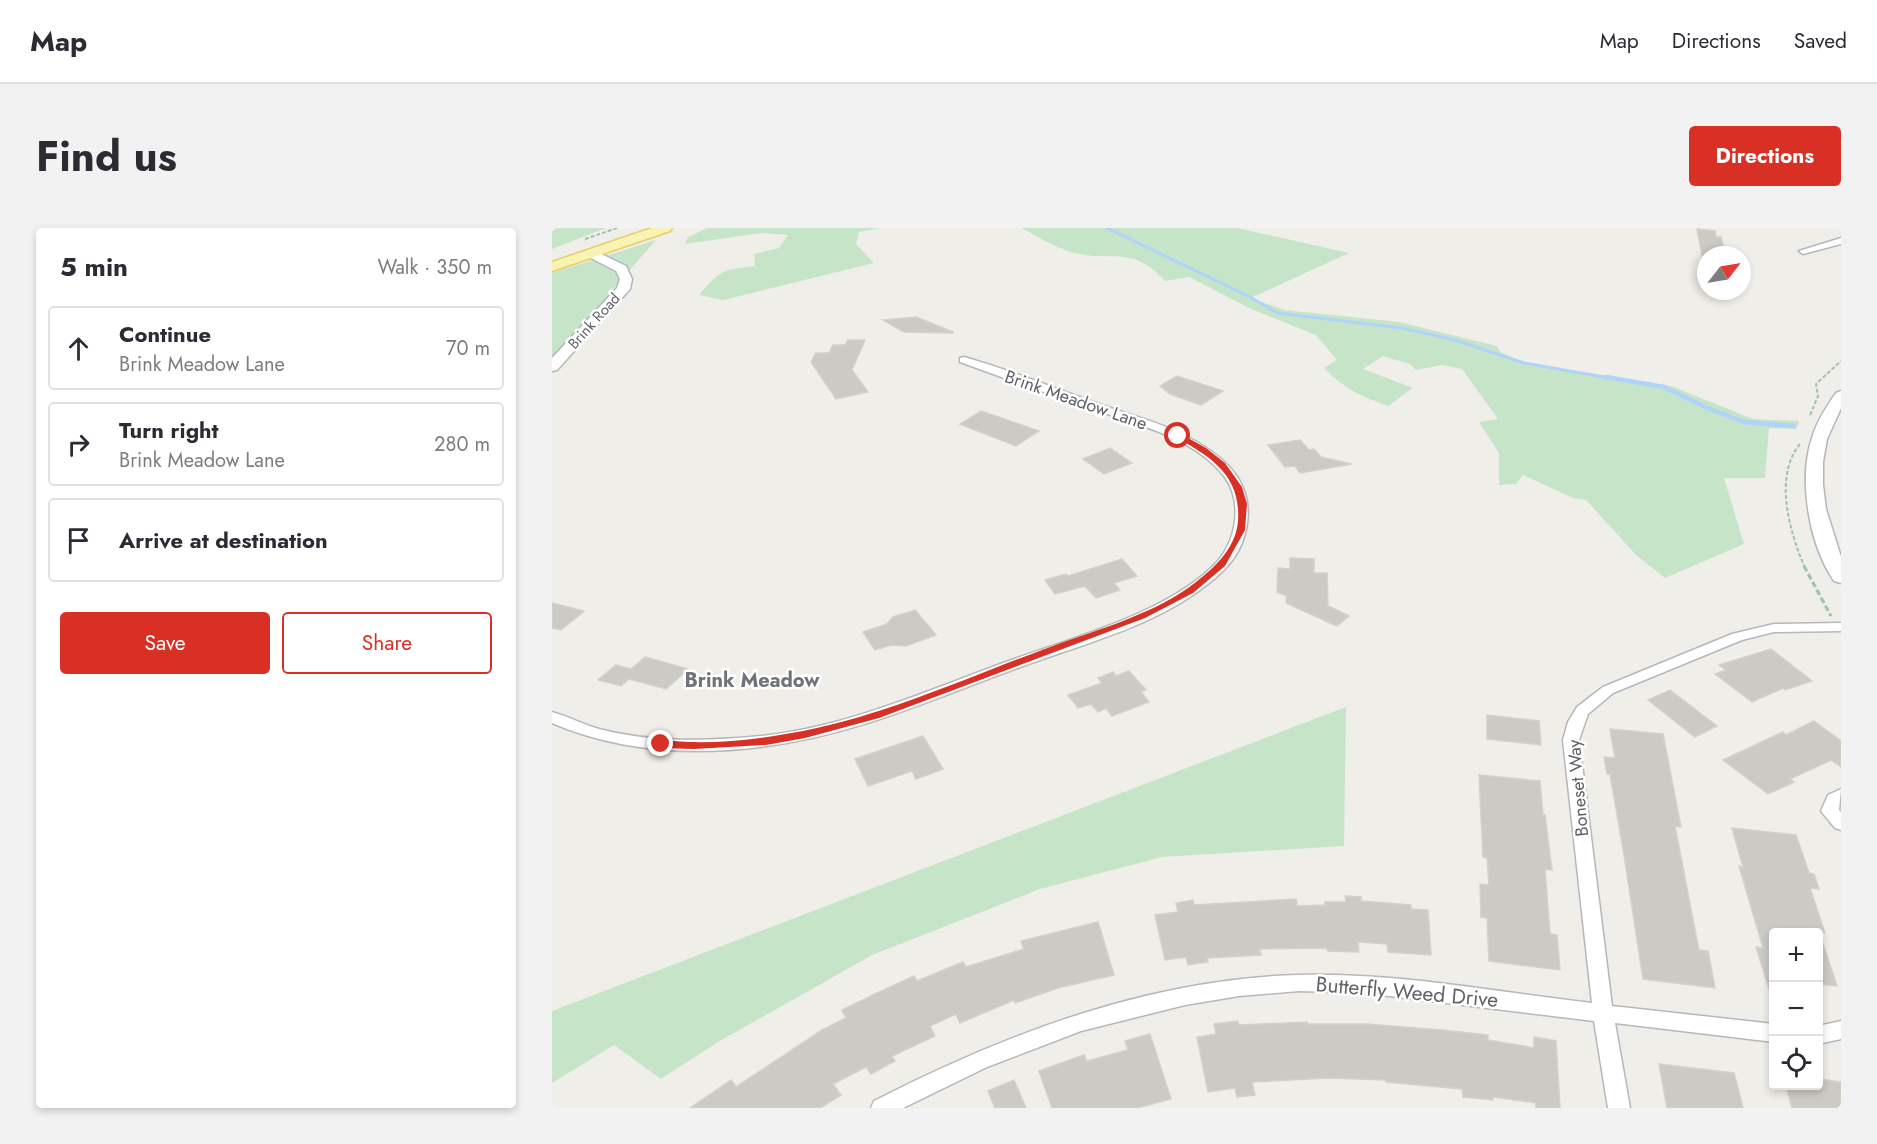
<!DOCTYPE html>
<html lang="en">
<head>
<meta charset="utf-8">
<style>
	:root { --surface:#fff; --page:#f2f2f3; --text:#2b2b33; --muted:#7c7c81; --line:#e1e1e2; --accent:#d93025 }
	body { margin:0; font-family:Jost,sans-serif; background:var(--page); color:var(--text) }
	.controls { position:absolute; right:18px; bottom:18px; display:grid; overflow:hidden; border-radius:6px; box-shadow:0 3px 9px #0003 }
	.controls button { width:54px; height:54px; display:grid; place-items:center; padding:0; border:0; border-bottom:2px solid var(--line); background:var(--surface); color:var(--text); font:30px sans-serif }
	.compass { position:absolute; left:1145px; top:18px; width:54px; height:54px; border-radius:50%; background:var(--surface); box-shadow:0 3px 9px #0003; rotate:59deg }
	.stop { position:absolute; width:18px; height:18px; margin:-14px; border:4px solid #d93025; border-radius:50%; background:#fff }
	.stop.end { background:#d93025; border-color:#fff; box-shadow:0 2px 6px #0008 }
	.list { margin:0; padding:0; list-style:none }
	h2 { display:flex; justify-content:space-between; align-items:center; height:78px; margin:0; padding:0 24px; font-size:26px }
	h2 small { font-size:20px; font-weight:400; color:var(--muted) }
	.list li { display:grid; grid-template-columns:39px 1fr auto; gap:18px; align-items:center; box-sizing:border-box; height:84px; margin:0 12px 12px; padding:0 12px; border:2px solid var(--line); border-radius:6px }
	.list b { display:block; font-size:22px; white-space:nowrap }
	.list p { margin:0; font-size:20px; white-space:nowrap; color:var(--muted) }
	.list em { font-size:20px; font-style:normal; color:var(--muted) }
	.actions { display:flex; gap:12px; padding:18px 24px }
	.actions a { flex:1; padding:14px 0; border:2px solid var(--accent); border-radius:6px; text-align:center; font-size:21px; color:var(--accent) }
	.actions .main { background:var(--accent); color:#fff }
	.icon { flex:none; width:33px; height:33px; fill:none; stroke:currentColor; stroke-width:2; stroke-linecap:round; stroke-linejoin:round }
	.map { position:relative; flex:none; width:1289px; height:880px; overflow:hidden; border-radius:6px }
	header { display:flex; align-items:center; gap:36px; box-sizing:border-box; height:84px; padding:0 30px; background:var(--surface); border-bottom:2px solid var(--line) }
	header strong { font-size:28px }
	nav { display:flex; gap:33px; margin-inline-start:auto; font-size:21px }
	.intro { display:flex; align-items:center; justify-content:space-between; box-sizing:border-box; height:144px; padding:0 36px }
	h1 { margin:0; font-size:42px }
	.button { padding:15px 27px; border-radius:6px; background:var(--accent); color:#fff; font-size:21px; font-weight:700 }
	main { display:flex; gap:36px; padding:0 36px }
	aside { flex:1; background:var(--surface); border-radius:6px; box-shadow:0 3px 9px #0003 }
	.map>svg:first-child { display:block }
</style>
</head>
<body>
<header>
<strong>Map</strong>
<nav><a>Map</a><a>Directions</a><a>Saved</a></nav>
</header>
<div class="intro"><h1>Find us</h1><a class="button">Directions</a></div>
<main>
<aside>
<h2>5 min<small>Walk · 350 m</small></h2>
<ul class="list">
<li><svg class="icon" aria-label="ahead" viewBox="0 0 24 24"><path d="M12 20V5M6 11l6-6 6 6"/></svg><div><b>Continue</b><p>Brink Meadow Lane</p></div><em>70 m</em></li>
<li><svg class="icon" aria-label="right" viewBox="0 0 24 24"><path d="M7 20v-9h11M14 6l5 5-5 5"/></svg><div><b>Turn right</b><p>Brink Meadow Lane</p></div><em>280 m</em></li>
<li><svg class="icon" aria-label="arrive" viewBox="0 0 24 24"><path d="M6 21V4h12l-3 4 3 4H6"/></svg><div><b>Arrive at destination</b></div></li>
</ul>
<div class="actions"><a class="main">Save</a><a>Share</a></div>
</aside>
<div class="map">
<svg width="1289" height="880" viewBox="0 0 1289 880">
	<rect width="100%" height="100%" fill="#f0eee8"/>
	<g fill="#c6e5c8">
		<polygon points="0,0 54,0 0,21"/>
		<path d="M156,0H329L307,4L304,16L322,35L171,72L147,67C169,41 171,42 203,38L202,26L227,20L236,7L209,5L133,16L136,9Z"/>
		<path d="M469,0H685L797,25L699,70L733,82L847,94L945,118L948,124L972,135L1119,158L1201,191L1247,193L1244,201L1217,200L1213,250H1172L1192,316L1113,350L1084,327L1034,272L1021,270L971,247L964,256L947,257V225L927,194L946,191L910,141L890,137L864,142L858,136L831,128L811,141L861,160L836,178C808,168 793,161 772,140L785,132L764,107L697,80L637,49L613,53C579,15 560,36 519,24C502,19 485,8 469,0Z"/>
		<polygon points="104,12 61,61 58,68 0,130 0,45"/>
		<polygon points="794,479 792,618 610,629 488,661 320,727 166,814 109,851 62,817 0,855 0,783"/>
	</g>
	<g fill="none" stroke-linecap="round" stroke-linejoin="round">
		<polyline stroke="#afd3f9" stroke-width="3" points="555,0 698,69 725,85 849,100 903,112 972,135 1063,151"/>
		<polyline stroke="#afd3f9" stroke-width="4.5" points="1054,149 1112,159 1153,179 1192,194 1242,198"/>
	</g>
	<g fill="#cbcac4" stroke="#d4d1c6" stroke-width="1.5">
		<polygon points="1145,1 1163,3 1164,9 1169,9 1173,27 1150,27"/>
		<polygon points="364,89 401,104 401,105 352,104 331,92"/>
		<polygon points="296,112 313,112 300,142 316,164 284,171 259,134 264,125 277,125 281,117 293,117"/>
		<polygon points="625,148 671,163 649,177 618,166 608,158"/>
		<polygon points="429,183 487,203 464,218 408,196"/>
		<polygon points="748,212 757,222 762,221 769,229 800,236 748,245 743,238 733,239 716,217"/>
		<polygon points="558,220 580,235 552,246 531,231"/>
		<polygon points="738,330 762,331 762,345 775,345 776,378 797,388 785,398 734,375 735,368 725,364 726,340 738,341"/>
		<polygon points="570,331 585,348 562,355 568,362 544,370 533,358 503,366 493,352 514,346 516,348"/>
		<polygon points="0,375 32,383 9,402 0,400"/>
		<polygon points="363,382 384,407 354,418 339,417 323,422 311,404 335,396 341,389"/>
		<polygon points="1219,421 1260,453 1233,462 1231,460 1200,474 1163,446 1174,442 1167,437"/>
		<polygon points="93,429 136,441 114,461 77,451 69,458 46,452 64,437 79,441"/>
		<polygon points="577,443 594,462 589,464 597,474 560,488 554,480 546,484 539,476 526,480 516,467 550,455 546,450 561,444 564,448"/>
		<polygon points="1118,462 1165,498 1143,509 1096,472"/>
		<polygon points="935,487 987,493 989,517 935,511"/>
		<polygon points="1262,493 1289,513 1289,539 1279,532 1238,551 1242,554 1216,566 1171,532 1231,504 1234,507"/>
		<polygon points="1058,501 1111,506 1129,599 1123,598 1141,692 1147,722 1156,723 1163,760 1091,751 1072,627 1058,546 1055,546 1052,529 1063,530"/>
		<polygon points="371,508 391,541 364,551 360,543 316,558 303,531"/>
		<polygon points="927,547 988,553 991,587 993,587 1000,642 993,641 998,706 1005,707 1008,742 937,733 935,690 929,689 928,656 937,657 935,630 931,629"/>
		<polygon points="1180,600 1244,607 1257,645 1262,646 1267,661 1258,660 1273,705 1221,705 1221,763 1218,764 1204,719 1211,720 1187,638 1191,639"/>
		<polygon points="793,668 809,669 809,673 859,677 859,681 876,682 879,727 836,724 835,716 806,714 807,724 776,723 775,720 708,721 709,727 655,730 656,734 636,737 634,729 613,732 603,687 626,684 624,675 641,672 642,677 744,671 745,678 773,677 773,674 794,674"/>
		<polygon points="546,694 562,747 506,760 463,775 462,772 408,795 404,786 378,798 383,808 340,828 343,833 319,846 314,839 281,856 289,867 268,880 138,880 179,852 184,859 270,802 294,790 290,782 325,765 362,748 365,753 411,734 414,739 472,721 469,713"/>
		<polygon points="1269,710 1285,758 1266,756 1266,711"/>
		<polygon points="686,793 687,797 755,794 755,796 815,796 890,802 936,807 936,812 982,820 982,809 1004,813 1008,880 984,880 984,875 941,869 941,872 911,869 910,861 834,854 834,852 777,850 700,854 703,867 685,869 683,860 656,864 645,809 664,806 662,796"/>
		<polygon points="598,806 619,871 585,880 500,880 487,843 532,827 535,833 576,822 573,813"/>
		<polygon points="1107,836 1182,845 1191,880 1115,880"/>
		<polygon points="1266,851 1289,854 1289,880 1240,880 1234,858 1266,858"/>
		<polygon points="462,852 474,880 443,880 436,863"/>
	</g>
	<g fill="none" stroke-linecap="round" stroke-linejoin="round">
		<g stroke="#b5b7bb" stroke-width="3">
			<g id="minor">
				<polygon points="1289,10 1289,16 1251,26 1247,23"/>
				<path d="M412,129C458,142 504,161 550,177C577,187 608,194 634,208C653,218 674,231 686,250C704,279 696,318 672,342C618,395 535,414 466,440C383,470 303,507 215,518C142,528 68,524 0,495V484C18,489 34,498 51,502C103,515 157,513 209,508C295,499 374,463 454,434C519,410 617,385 665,334C685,311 691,273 672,248C640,207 578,195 532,178C491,164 449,149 408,134V130Z"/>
				<path d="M1289,395V403L1222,404L1190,412L1061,465L1036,486L1027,512L1060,778L1222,796V814L1063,795L1078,880H1056L1042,793L812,765L747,763L687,768L633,777L529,803L435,839L351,880H319L322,873C453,806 597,751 746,747C844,744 943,764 1040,775L1011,512L1016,494L1025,479L1051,459L1180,406L1222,396Z"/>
				<polygon points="1289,561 1287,582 1289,584 1289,602 1283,600 1269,583 1276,567"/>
				<polygon points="1289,793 1289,811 1266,816 1266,798"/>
			</g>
		</g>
		<g stroke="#b4b6bb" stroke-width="3">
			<g id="secondary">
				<polygon points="41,22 74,38 80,51 78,61 5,142 0,143 0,130 65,60 68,51 64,43 37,29 35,26"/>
				<path d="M1289,163V180L1275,211L1271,234V257L1274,281L1289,329V355L1282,353C1257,317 1246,251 1260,210C1265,193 1274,179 1284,165Z"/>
			</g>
		</g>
		<g stroke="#e7cd69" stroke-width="3">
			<polygon id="primary" points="100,0 120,0 118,3 0,43 0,34"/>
		</g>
		<g stroke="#9ec3ac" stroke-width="2" stroke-dasharray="4 2" stroke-linecap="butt">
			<polyline points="33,11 65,0"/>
			<polyline points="1258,187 1266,168 1264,156 1289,133"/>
			<path d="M1248,216C1221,249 1238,305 1253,340"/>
		</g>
		<polyline stroke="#9ec3ac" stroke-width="3" stroke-dasharray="6 3" stroke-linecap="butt" points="1252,338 1279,388"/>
		<use href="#minor" fill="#fff" fill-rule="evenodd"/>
		<use href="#secondary" fill="#fff" fill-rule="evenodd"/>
		<use href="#primary" fill="#f9f3b3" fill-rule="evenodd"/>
	</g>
	<path fill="#d93025" d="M623,206H629L654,220L673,235L690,259L695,276L693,302L673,338L641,365L593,390L327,490L253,510L214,517L142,521L109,520L103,516C110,510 128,514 138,514C175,515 214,510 251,503C333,487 412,451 490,422C537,404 595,389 636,360C658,344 684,322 686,293C689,248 660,229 623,209Z"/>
	<g text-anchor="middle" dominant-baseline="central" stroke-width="5" stroke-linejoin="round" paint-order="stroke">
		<g font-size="15" fill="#5f6266" stroke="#fff">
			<text transform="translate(42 93) rotate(-48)">Brink Road</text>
		</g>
		<g font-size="18" fill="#5f6266" stroke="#fff">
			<text transform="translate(524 172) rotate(19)">Brink Meadow Lane</text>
			<text transform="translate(1026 560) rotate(-95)">Boneset Way</text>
		</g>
		<g font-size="20" font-weight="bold" fill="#707478" stroke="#fff">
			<text x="200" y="452">Brink Meadow</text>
		</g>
		<g font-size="21" fill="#5f6266" stroke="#fff">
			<text transform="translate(855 764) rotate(5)">Butterfly Weed Drive</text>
		</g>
	</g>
</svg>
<div class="controls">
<button>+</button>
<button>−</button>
<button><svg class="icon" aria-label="locate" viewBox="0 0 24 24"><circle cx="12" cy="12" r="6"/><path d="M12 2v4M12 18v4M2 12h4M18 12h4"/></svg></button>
</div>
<svg class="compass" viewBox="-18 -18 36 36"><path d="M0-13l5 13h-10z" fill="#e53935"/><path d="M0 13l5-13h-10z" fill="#7c7c81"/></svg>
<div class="stop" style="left:626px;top:208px"></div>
<div class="stop end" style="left:109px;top:516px"></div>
</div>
</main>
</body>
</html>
